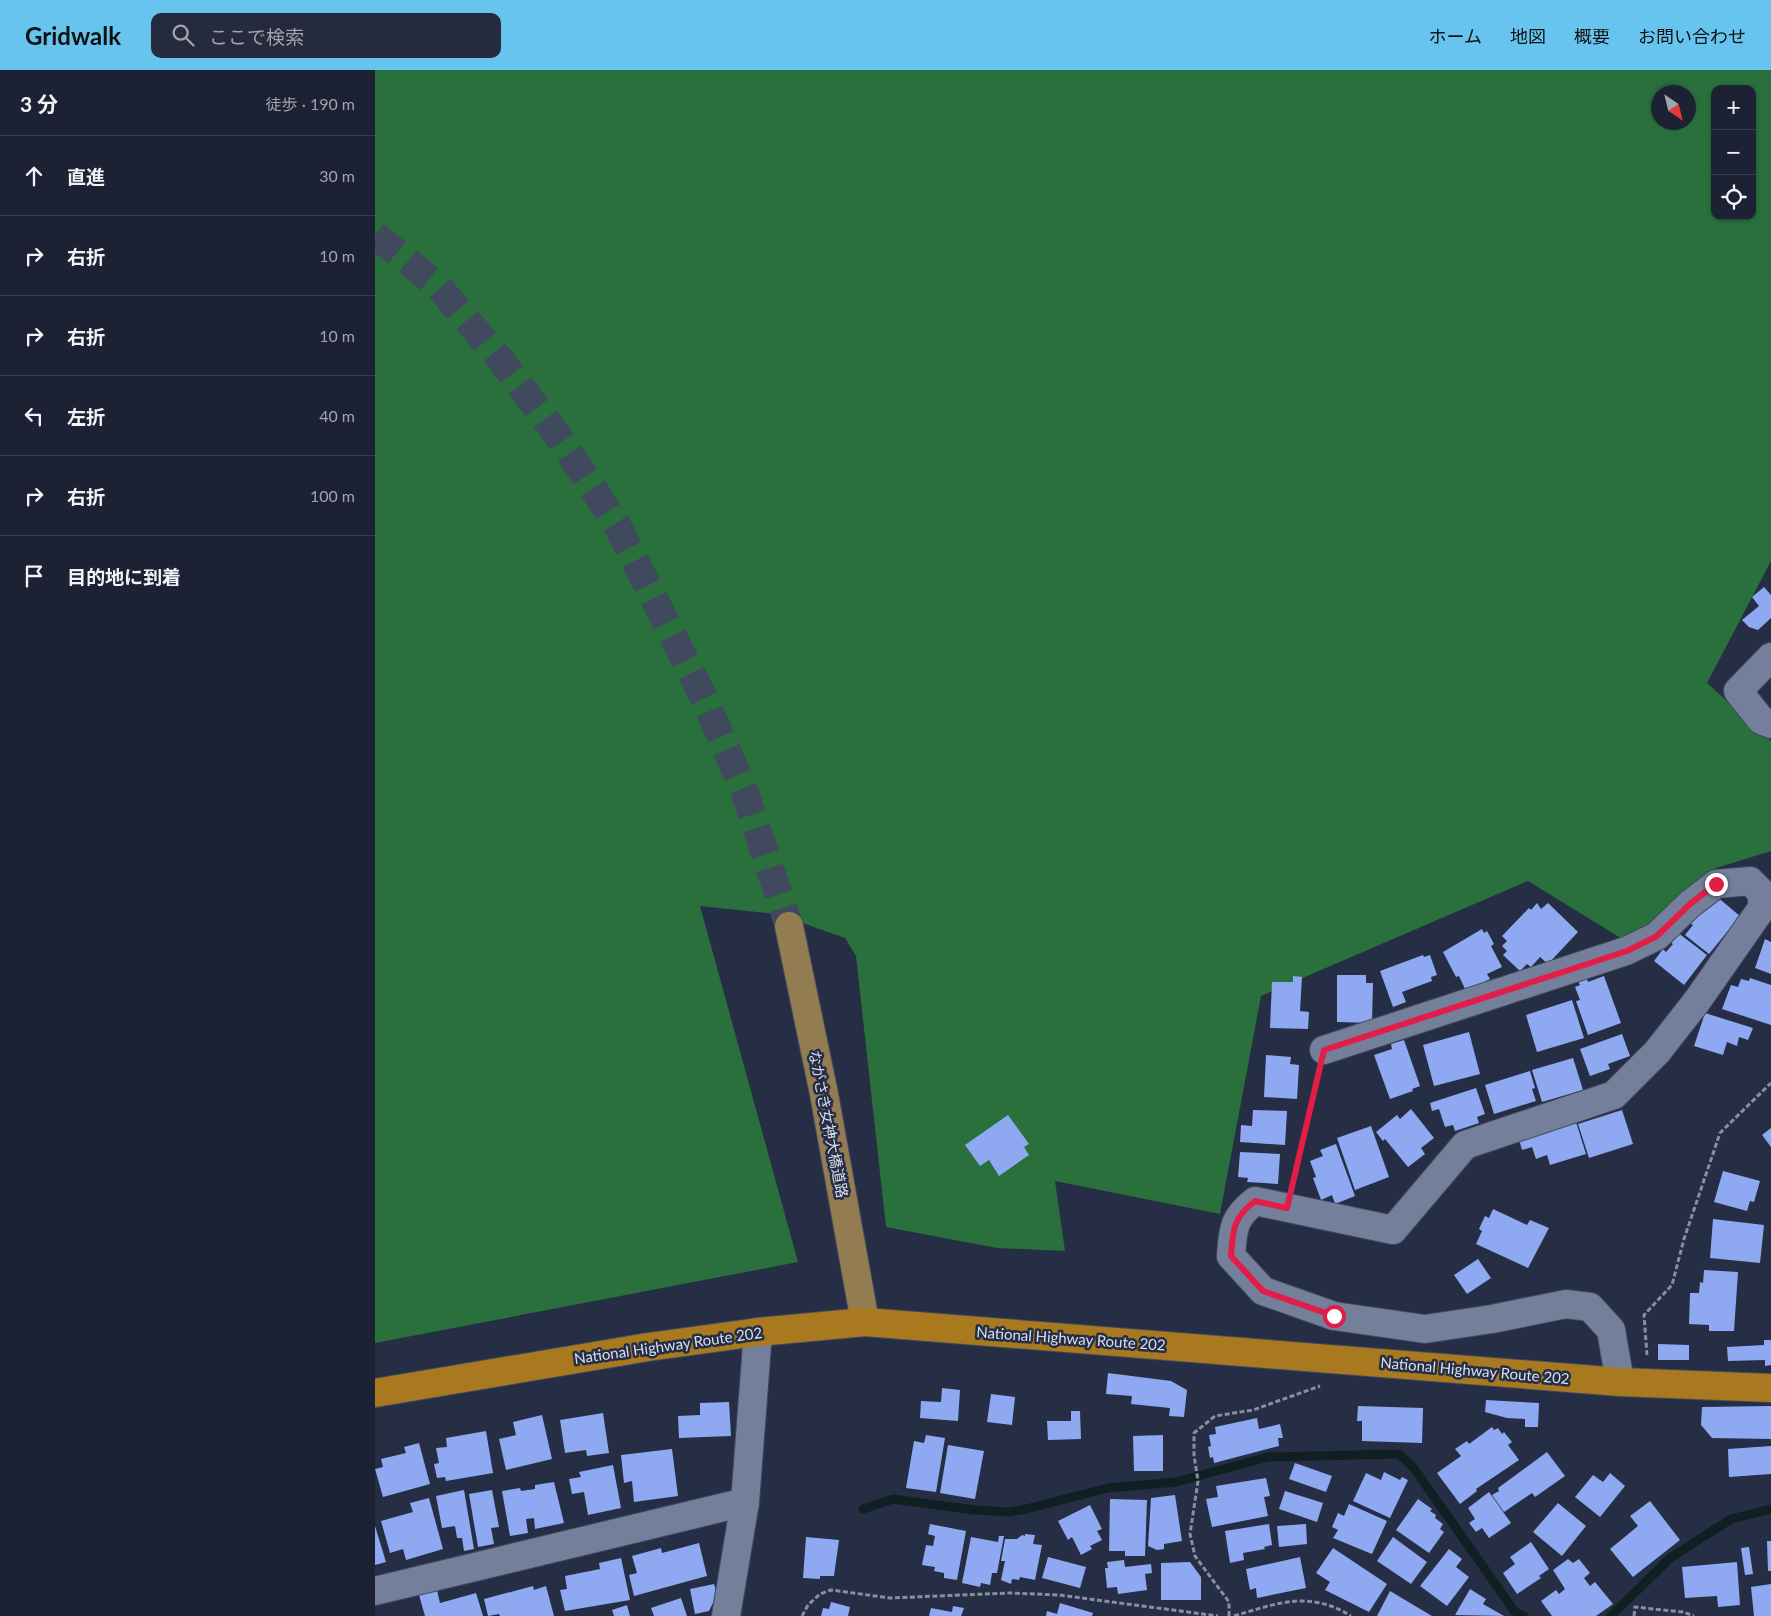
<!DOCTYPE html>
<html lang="ja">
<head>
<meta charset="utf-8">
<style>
	:root { --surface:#1c2234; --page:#252a3c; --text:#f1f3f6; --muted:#a0a4ac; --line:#3a3f4f; --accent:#66c4ef }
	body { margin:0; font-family:Lato,"Noto Sans JP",sans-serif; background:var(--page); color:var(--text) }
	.controls { position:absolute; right:15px; top:15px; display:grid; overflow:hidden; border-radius:10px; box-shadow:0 1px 4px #0004 }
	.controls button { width:45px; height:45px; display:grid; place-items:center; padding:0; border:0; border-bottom:1px solid var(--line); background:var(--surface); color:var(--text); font:25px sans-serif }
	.compass { position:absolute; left:1276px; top:15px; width:45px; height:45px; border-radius:50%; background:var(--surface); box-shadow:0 1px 4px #0004; rotate:145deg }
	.stop { position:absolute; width:15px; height:15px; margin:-11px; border:4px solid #e11d48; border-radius:50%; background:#fff }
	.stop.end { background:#e11d48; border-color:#fff; box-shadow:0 1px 5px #0008 }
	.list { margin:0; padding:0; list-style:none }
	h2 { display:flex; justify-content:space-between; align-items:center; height:65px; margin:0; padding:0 20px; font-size:21px }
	h2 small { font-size:16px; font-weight:400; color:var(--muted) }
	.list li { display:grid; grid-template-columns:32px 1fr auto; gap:15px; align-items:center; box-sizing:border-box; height:80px; padding:0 20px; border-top:1px solid var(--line) }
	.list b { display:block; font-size:19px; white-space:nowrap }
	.list em { font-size:16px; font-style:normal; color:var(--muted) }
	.icon { flex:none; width:28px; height:28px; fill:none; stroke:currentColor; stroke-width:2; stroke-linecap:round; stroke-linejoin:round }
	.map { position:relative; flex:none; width:1396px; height:1546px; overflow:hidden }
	header { display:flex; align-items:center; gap:30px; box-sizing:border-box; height:70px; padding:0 25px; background:var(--accent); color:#111 }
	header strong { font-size:24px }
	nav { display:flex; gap:28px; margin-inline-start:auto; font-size:18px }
	.search { width:350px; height:45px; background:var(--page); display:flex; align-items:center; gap:12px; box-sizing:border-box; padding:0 18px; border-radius:10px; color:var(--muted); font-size:19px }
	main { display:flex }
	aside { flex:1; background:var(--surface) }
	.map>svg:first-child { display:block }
</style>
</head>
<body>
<header>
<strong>Gridwalk</strong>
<div class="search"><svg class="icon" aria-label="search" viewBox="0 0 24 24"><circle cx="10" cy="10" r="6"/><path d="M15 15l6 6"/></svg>ここで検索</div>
<nav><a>ホーム</a><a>地図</a><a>概要</a><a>お問い合わせ</a></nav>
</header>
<main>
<aside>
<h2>3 分<small>徒歩 · 190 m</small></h2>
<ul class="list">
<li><svg class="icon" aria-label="ahead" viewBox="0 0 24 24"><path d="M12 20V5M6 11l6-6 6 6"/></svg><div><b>直進</b></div><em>30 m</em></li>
<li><svg class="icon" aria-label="right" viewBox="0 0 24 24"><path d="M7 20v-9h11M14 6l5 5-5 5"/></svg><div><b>右折</b></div><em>10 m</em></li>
<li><svg class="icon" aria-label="right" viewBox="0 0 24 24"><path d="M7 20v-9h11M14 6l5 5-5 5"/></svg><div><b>右折</b></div><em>10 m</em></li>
<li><svg class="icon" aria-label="left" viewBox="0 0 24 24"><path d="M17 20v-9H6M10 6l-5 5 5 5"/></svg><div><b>左折</b></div><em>40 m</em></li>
<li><svg class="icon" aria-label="right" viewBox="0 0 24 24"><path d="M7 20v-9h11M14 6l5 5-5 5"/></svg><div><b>右折</b></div><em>100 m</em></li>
<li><svg class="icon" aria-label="arrive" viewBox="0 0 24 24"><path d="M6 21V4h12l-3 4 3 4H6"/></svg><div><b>目的地に到着</b></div></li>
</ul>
</aside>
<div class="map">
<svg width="1396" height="1546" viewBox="0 0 1396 1546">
	<rect width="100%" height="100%" fill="#252e45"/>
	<path fill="#29703c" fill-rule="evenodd" d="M0,0H1396V491L1332,613L1396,671V781L1341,798L1275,886L1153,811L886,926L845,1144L680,1111L690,1181L622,1178L511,1157L481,886L470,868L402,844L325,836L423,1192L0,1273ZM1340,19H1377V146H1340ZM1284,22H1314V52H1284Z"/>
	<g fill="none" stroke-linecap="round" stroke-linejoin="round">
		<g stroke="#101f21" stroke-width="9">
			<polyline points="488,1439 518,1429 599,1440 635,1442 651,1439 733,1418 801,1412 893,1387 1024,1384 1038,1397 1140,1542 1149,1546"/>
			<polyline points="1236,1546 1294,1489 1356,1449 1396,1439"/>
		</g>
	</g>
	<g fill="#8ea9f1">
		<polygon points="1389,517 1396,525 1396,548 1383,560 1374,557 1367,550 1384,536 1377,527"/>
		<polygon points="1341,826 1365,846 1334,884 1310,865 1318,855 1314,853 1325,840 1327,843"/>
		<polygon points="1162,833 1166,839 1173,833 1203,862 1173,894 1165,887 1156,897 1152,894 1145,901 1128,885 1132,881 1127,876 1132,871 1127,866 1154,838 1156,840"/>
		<polygon points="1107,859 1109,863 1112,861 1119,874 1116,876 1127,897 1112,904 1115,909 1091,921 1084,906 1081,907 1068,882"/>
		<polygon points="1302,862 1332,885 1309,915 1279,891 1288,879 1291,882 1298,874 1294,871"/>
		<polygon points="1390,869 1396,872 1396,904 1380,898"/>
		<polygon points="1048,885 1049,887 1055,885 1062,905 1056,907 1057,911 1027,922 1031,932 1018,937 1005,901"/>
		<polygon points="962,905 991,905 991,913 998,913 997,953 962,952"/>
		<polygon points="1211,905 1213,912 1229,906 1246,953 1213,965 1201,931 1205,930 1200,917 1205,915 1202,909"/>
		<polygon points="918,906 927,907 925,941 934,942 933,959 895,958 897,912 918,912"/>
		<polygon points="1375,908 1396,915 1396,955 1347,939 1356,915 1363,917 1366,909 1374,911"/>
		<polygon points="1197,930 1209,968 1162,982 1151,945"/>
		<polygon points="1330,943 1378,958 1373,970 1364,967 1362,976 1352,972 1348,985 1319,976"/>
		<polygon points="1094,962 1105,1004 1059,1016 1048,975"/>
		<polygon points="1247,964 1255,986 1233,994 1235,999 1215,1006 1205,979"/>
		<polygon points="1029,970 1045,1016 1037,1019 1038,1021 1015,1029 999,985 1017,979 1016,974"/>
		<polygon points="891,985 916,987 915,994 924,995 922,1029 889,1027"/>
		<polygon points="1198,988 1208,1020 1167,1032 1157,1000"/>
		<polygon points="1155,1001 1160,1018 1157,1019 1161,1031 1119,1044 1110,1015"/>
		<polygon points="1101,1018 1110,1044 1102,1047 1104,1053 1080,1061 1078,1055 1070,1057 1064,1039 1057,1041 1055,1033"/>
		<polygon points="1036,1039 1059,1068 1046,1078 1050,1084 1033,1097 1010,1069 1008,1071 1001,1062 1022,1045 1025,1049"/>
		<polygon points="878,1040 912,1041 910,1075 865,1072 866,1055 877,1056"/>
		<polygon points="1247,1040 1258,1074 1214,1088 1203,1054"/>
		<polygon points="633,1045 654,1074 649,1077 654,1085 624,1106 614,1090 605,1096 590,1075"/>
		<polygon points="1201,1052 1211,1084 1175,1095 1172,1085 1161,1089 1157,1077 1147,1080 1143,1066"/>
		<polygon points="996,1056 1014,1107 980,1120 962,1068"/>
		<polygon points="1396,1058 1396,1077 1387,1065"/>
		<polygon points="961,1074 980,1126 960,1134 957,1125 946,1130 938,1108 941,1107 935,1091 948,1086 945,1080"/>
		<polygon points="865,1082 905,1084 903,1114 872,1112 873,1108 863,1107"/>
		<polygon points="1348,1101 1385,1111 1379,1132 1375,1131 1372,1141 1339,1132"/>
		<polygon points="1118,1139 1152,1155 1155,1150 1174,1158 1153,1198 1101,1174 1107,1161 1104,1159 1110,1146 1114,1148"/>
		<polygon points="1338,1149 1389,1155 1385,1193 1335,1188"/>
		<polygon points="1103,1189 1116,1208 1092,1224 1079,1205"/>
		<polygon points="1329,1200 1363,1202 1359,1261 1334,1261 1334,1255 1314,1254 1315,1223 1324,1223 1325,1212 1328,1213"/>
		<polygon points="1389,1270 1396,1270 1396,1295 1390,1296 1390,1290 1353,1291 1352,1277 1389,1275"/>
		<polygon points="1283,1274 1314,1275 1314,1290 1283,1290"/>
		<polygon points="733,1303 796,1311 812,1320 809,1347 794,1346 795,1338 756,1334 757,1326 731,1324"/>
		<polygon points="567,1318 585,1320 583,1351 545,1348 546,1331 566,1332"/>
		<polygon points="616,1324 640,1327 637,1355 612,1352"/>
		<polygon points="1111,1330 1164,1333 1163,1357 1150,1357 1150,1349 1132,1348 1110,1342"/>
		<polygon points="354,1332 356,1366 304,1368 303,1346 325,1345 325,1333"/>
		<polygon points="983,1336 1048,1338 1047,1373 987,1371 987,1351 982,1351"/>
		<polygon points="1396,1336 1396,1369 1337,1368 1326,1355 1327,1337"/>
		<polygon points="696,1341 705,1341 706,1369 673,1370 672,1351 696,1351"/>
		<polygon points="228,1343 234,1383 212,1386 211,1380 190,1383 185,1350"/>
		<polygon points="167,1345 177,1389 131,1400 124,1369 141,1365 138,1352"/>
		<polygon points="882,1348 884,1359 905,1354 908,1368 903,1368 904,1376 839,1393 838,1387 835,1388 833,1377 836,1376 834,1365 841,1364 840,1357"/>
		<polygon points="1117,1357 1119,1360 1123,1358 1127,1364 1129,1362 1137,1372 1133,1375 1144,1390 1101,1419 1102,1421 1085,1434 1062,1403 1086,1386 1080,1379 1092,1371 1094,1374"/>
		<polygon points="111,1361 118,1403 71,1411 70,1407 62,1408 59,1394 64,1393 61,1378 72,1377 71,1368"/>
		<polygon points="551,1365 570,1368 561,1422 531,1418 539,1371 549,1373"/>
		<polygon points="788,1365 788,1401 759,1401 758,1366"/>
		<polygon points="44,1373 55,1414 8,1427 0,1399 8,1397 6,1389 31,1383 29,1377"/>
		<polygon points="573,1375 609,1381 600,1429 565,1423"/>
		<polygon points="1396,1376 1396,1404 1354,1407 1353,1379"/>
		<polygon points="297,1379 303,1426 259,1432 257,1411 249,1413 246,1385"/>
		<polygon points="1172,1382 1190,1406 1160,1427 1157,1423 1129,1442 1117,1425 1124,1421 1123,1418"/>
		<polygon points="920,1393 957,1406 951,1422 914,1409"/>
		<polygon points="238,1395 246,1438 213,1445 209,1422 197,1424 194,1409 206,1407 204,1402"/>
		<polygon points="1009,1402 1025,1410 1027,1407 1033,1410 1015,1448 978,1431 991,1403 1006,1410"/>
		<polygon points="1235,1403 1250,1416 1225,1447 1200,1427 1218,1405 1228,1412"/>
		<polygon points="891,1408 895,1426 889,1427 893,1446 837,1457 831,1429 843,1427 841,1416"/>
		<polygon points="179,1412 189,1453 160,1459 159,1448 151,1449 153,1463 135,1466 127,1421 145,1418 146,1421 160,1419 160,1415"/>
		<polygon points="89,1420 99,1479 89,1481 87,1468 82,1468 80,1456 67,1458 61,1426"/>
		<polygon points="117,1420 124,1457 116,1458 119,1474 103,1477 94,1424"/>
		<polygon points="910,1421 948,1433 942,1452 904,1439"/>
		<polygon points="1114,1422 1136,1453 1114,1468 1107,1458 1101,1462 1094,1453 1100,1449 1093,1438"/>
		<polygon points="800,1425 807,1471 789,1474 789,1479 782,1480 773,1476 776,1428"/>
		<polygon points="54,1428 68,1479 31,1490 28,1479 15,1483 6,1451 38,1442 35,1433"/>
		<polygon points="735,1429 772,1430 770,1486 750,1486 750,1481 734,1481"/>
		<polygon points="1043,1429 1057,1439 1055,1441 1061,1445 1060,1448 1068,1454 1065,1459 1069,1462 1054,1483 1021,1460"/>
		<polygon points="1275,1431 1305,1470 1258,1507 1235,1479 1263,1456 1255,1446"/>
		<polygon points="1183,1433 1211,1456 1187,1486 1158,1462"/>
		<polygon points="974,1434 1012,1451 997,1484 958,1468 963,1460 957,1457 963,1443 969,1446"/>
		<polygon points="715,1435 727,1459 722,1461 727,1470 715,1476 717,1479 706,1485 697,1467 693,1470 683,1451"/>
		<polygon points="555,1454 591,1461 582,1510 569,1508 569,1503 559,1501 560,1497 547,1495 551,1475 558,1476 560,1466 553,1464"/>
		<polygon points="894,1454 897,1475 889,1477 890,1479 868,1483 869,1490 855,1493 850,1461"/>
		<polygon points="931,1454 932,1474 904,1477 902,1456"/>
		<polygon points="0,1456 11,1492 0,1495"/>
		<polygon points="650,1464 660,1465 658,1474 667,1475 660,1510 645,1507 644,1510 637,1509 636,1514 626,1510 630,1491 626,1491 630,1469 642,1469 647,1465 650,1466"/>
		<polygon points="624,1466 629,1466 622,1503 617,1503 615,1515 606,1513 605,1517 587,1513 596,1467 623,1472"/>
		<polygon points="431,1467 464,1470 459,1506 445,1506 445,1509 428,1508"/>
		<polygon points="1018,1467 1052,1492 1036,1514 1002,1491"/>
		<polygon points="1392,1471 1396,1471 1396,1501 1393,1501"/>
		<polygon points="1156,1472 1174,1499 1164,1506 1166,1508 1142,1524 1128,1503 1140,1494 1135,1487"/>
		<polygon points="324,1473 332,1506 259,1526 254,1505 262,1503 257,1486 286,1478 287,1483"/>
		<polygon points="1374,1477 1378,1504 1370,1505 1366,1478"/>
		<polygon points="958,1478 1012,1514 994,1542 950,1520 955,1512 941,1503"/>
		<polygon points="1074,1479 1087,1489 1081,1497 1094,1507 1072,1536 1045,1516"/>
		<polygon points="673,1487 711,1497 705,1518 667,1508"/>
		<polygon points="925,1487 931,1518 882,1528 881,1518 875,1520 871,1499"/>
		<polygon points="246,1488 255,1530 190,1541 185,1520 192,1519 190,1506 225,1499 224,1493"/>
		<polygon points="1193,1489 1198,1493 1204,1489 1215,1503 1209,1508 1215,1516 1220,1512 1238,1534 1221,1546 1177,1546 1166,1531 1181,1520 1184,1524 1190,1519 1178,1500"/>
		<polygon points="749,1490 750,1497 776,1494 777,1503 770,1504 772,1520 743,1524 742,1517 732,1518 730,1498 733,1498 732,1492"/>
		<polygon points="815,1492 826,1507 826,1530 786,1530 786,1493"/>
		<polygon points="1362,1492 1365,1535 1343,1537 1342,1526 1310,1528 1307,1497"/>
		<polygon points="339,1514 342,1525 334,1541 320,1544 315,1519"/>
		<polygon points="1396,1514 1396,1546 1379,1546 1376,1517"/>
		<polygon points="158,1516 159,1520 171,1516 179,1546 125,1546 124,1544 113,1546 109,1529"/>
		<polygon points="1095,1519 1111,1529 1108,1534 1129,1546 1080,1545"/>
		<polygon points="62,1520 65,1533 101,1523 108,1546 50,1546 44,1525"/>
		<polygon points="1015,1521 1057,1546 1002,1546"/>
		<polygon points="306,1528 312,1546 279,1546 276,1538"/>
		<polygon points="456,1532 475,1537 473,1546 446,1546 448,1538 454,1539"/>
		<polygon points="685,1533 718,1543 717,1546 671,1546 672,1541 682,1544"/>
		<polygon points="252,1535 255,1546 239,1546 237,1540"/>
		<polygon points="578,1536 589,1538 586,1546 554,1546 556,1538 577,1542"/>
	</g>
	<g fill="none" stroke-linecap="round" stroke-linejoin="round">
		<polyline stroke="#40495e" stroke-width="28" stroke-dasharray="28 14" stroke-linecap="butt" points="0,165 63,216 125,289 186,370 242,455 331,632 369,720 414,856"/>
		<g stroke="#434a5e" stroke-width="30">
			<g id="minor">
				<polyline points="1396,587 1363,621 1386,650 1396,654"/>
				<path d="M949,980L1251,881L1282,866L1315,834L1341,814L1375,811L1387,823V838L1322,931L1282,982L1239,1025L1090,1075L1018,1160L880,1131C858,1148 858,1159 856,1186L888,1221L959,1246L1050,1259L1117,1249L1191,1234L1215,1237L1236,1260L1245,1312"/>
				<polyline points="0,1521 370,1432"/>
				<polyline points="351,1546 370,1432 383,1262"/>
			</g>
		</g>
		<g stroke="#434a5e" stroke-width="30">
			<polyline id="major" points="414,856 449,1024 490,1252"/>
		</g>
		<g stroke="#434a5e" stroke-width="30">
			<polyline id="highway" points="0,1323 273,1277 383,1262 490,1252 1245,1312 1396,1318"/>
		</g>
		<g stroke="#888fa2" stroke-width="3" stroke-dasharray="5 2.5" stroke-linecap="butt">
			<polyline points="918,1110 943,1007"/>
			<polyline points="1272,1285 1269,1245 1297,1215 1309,1169 1345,1063 1396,1013"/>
			<polyline points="427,1546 433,1535 445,1524 456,1520 515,1528 635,1523 684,1525 843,1546"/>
			<polyline points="854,1546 854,1532 820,1486 815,1464 823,1411 819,1385 819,1363 840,1346 878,1340 945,1316"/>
			<path d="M859,1546C903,1533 934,1520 976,1546"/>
			<polyline points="1259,1546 1260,1537 1308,1542 1319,1546"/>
		</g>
		<use href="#minor" stroke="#74809b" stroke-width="28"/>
		<use href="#major" stroke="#937c51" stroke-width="28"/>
		<use href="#highway" stroke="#a8791f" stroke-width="28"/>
	</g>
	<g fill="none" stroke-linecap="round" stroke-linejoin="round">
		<path stroke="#e11d48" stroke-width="6" d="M959,1246L888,1221L856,1186C858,1159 858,1148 880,1131L912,1138L949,980L1252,881L1282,866L1315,834L1341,814"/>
	</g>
	<g text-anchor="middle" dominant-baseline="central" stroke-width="5" stroke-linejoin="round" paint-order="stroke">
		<g font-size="15" fill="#d9dfee" stroke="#252e45">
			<text transform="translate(454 1054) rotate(79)">ながさき女神大橋道路</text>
			<text transform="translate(696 1268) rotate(4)">National Highway Route 202</text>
			<text transform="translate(293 1275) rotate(-8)">National Highway Route 202</text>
			<text transform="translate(1100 1300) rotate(5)">National Highway Route 202</text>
		</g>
	</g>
</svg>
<div class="controls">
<button>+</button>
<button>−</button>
<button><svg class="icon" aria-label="locate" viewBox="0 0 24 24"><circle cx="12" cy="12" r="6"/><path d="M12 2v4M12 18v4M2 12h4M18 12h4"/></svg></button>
</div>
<svg class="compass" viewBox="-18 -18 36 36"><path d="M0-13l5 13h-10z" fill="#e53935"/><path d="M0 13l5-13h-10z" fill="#a0a4ac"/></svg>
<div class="stop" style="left:959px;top:1246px"></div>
<div class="stop end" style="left:1341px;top:814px"></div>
</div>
</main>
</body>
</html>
